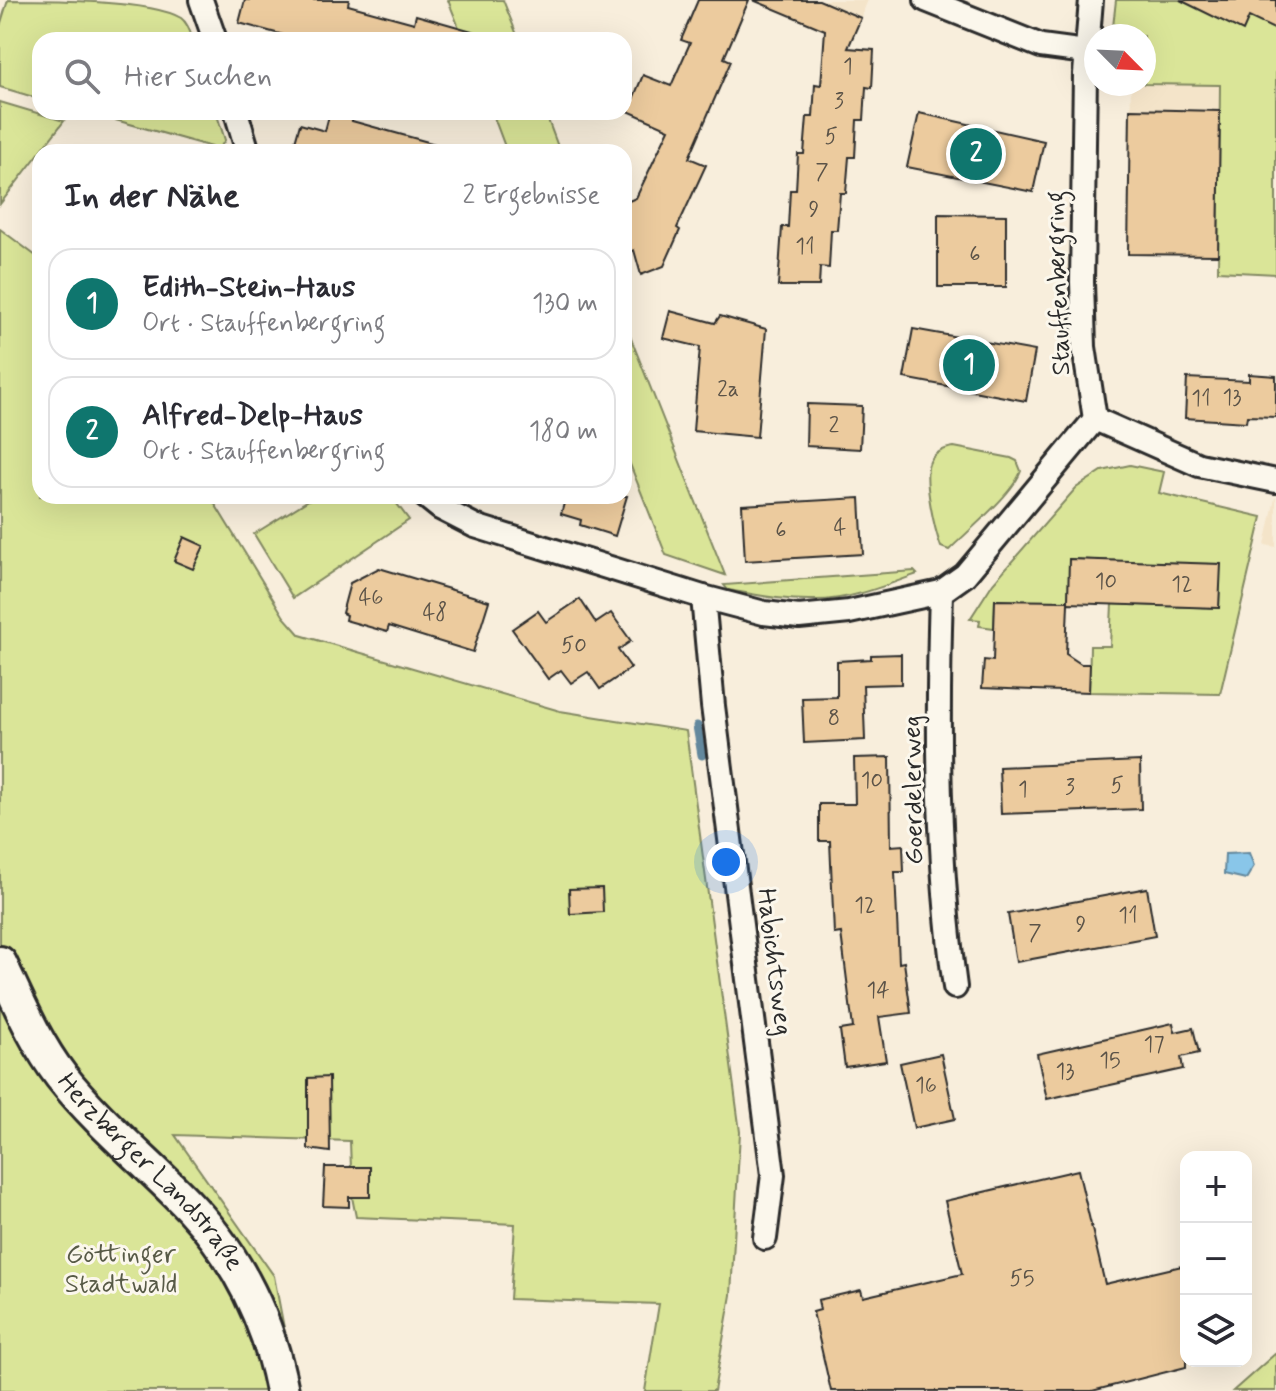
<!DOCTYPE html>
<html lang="de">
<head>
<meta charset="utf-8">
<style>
	:root { --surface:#fff; --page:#f7f7f7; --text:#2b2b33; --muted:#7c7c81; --line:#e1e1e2; --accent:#0f766e }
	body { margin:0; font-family:Mynerve,sans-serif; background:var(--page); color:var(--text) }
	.controls { position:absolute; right:24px; bottom:24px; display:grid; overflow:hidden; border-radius:16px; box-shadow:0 8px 32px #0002 }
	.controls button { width:72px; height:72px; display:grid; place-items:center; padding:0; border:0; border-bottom:2px solid var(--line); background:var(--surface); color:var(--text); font:40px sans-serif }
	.compass { position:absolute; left:1084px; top:24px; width:72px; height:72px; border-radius:50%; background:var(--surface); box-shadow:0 8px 32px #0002; rotate:114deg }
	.you { position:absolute; left:726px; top:862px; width:28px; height:28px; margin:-20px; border:6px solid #fff; border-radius:50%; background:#1a73e8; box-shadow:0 0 0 12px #1a73e833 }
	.badge { display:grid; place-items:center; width:52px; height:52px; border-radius:50%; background:var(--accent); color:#fff; font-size:26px; font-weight:700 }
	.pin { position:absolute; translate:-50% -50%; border:4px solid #fff; box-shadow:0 2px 8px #0006 }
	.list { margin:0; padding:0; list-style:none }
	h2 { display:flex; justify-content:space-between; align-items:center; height:104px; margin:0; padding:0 32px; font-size:34px }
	h2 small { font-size:26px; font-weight:400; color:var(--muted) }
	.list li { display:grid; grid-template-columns:52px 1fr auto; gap:24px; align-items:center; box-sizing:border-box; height:112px; margin:0 16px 16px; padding:0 16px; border:2px solid var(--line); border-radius:24px }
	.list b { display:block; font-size:30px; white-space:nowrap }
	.list p { margin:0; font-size:26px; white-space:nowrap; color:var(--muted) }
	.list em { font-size:26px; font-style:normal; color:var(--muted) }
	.icon { flex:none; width:44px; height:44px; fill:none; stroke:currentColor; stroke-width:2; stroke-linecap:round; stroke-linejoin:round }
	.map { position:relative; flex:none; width:1276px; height:1391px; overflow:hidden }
	.search { position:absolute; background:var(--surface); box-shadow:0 8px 32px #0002; left:32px; top:32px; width:600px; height:88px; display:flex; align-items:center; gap:20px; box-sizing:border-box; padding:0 28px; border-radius:24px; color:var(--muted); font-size:30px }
	.panel { position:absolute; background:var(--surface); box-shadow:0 8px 32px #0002; left:32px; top:144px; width:600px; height:360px; border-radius:24px }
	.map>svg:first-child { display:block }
</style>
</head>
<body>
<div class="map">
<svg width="1276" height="1391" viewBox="0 0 1276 1391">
	<rect width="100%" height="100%" fill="#f8eedc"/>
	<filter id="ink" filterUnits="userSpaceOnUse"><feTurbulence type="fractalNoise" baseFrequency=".0125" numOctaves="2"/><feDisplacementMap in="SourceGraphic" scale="16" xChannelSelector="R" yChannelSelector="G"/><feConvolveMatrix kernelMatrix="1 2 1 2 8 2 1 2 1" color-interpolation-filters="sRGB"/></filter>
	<g filter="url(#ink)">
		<g fill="#f4e4c9">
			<polygon points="773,0 868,0 851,41 770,7"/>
			<polygon points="1131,84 1220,85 1218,255 1128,254"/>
			<polygon points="1275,498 1276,498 1276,547 1265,545"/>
		</g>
		<g fill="#dae598" stroke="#828862" stroke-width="2">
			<path d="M8,0C49,0 151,0 181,18C188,23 190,32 193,40H40V99L0,87V26Z"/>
			<polygon points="448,0 503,0 519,40 464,40"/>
			<polygon points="1116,0 1276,0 1276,274 1218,271 1220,85 1144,84 1144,36 1112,36"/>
			<polygon points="0,102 64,121 0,204"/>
			<polygon points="87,112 216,112 225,140 219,149"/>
			<polygon points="492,112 545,112 560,152 507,152"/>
			<polygon points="0,229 40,259 40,496 210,496 284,617 300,635 560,711 686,731 740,1132 731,1295 714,1391 645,1391 659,1304 510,1299 515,1224 356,1217 352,1197 350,1141 175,1135 274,1276 296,1391 0,1391"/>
			<polygon points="624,321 725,575 666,555 624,449"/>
			<path d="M954,447L1011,458L1017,461L1021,471C1013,494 968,531 949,550L941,547C935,531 923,480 929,464C932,454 944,448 954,447Z"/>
			<polygon points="1130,465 1164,472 1159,493 1262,517 1220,694 1089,692 1090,646 1110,646 1112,604 1219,608 1220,565 1070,559 1068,603 995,600 994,628 979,626 980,620 970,619 993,583 1076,488 1102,471"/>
			<polygon points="315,496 391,496 409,520 293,598 254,534"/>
			<path d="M914,571L917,574C885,586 850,600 815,600C785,601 757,595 728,590L724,585Z"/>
			<polygon points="1276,1353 1276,1391 1233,1391"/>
		</g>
		<polygon fill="#89c6e9" stroke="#63889d" stroke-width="2" points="1249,853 1254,866 1246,879 1224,874 1225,854"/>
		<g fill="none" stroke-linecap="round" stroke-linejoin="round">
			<polyline stroke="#63889d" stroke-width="9" points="697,726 702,755"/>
		</g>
		<g fill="#eccb9e" stroke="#2b2b2b" stroke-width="2">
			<polygon points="245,0 349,0 348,5 414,23 416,15 479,33 478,40 302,40 239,23"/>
			<polygon points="698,0 749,0 724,58 731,61 689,158 706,165 677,228 680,230 664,266 641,275 634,250 624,254 624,203 636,198 669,129 628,111 643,75 671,86 690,43 681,40"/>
			<polygon points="753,0 819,0 861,18 848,48 874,50 872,88 866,87 864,120 857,120 855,157 849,157 846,193 840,193 837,230 831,230 829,268 820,267 819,286 778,286 782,227 788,227 790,190 796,190 798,154 804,154 807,117 813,117 815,84 821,85 825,30"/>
			<polygon points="1180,0 1276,0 1276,30 1249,17 1243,31"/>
			<polygon points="1130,109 1220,111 1218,255 1128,254"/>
			<polygon points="330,112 353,116 352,121 439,145 438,152 292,152 300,124 325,131"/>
			<polygon points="919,113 1044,141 1033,192 907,167"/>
			<polygon points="938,214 1006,215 1006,287 938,287"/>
			<polygon points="670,311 715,323 720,316 766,329 757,437 693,431 700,347 663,338"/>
			<polygon points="913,329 1035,351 1026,401 904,378"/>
			<polygon points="1249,374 1276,376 1276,417 1247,416 1246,422 1185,418 1187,378 1249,381"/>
			<polygon points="807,404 862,406 860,449 806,446"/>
			<polygon points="566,496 627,496 615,536 580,525 581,520 561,514"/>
			<polygon points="860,498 863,554 745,561 742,505"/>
			<polygon points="184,537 204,546 193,569 174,561"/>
			<polygon points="1069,559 1221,564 1219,608 1068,603 1066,654 1081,664 1090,664 1089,692 982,688 984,660 993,661 995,600 1068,601"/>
			<polygon points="379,568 489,601 473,652 389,626 387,632 345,620 346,615 342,613 350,583"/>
			<polygon points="580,599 596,623 611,613 631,641 618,650 631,668 600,689 588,672 571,683 561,670 548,679 512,629 538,611 546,622"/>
			<polygon points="901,654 901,684 863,685 865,740 804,743 802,698 837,697 837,661 871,659 871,655"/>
			<polygon points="890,757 891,846 903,845 904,872 895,872 899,963 904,962 911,1013 879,1017 886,1061 845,1067 840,1030 853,1028 841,933 834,934 830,841 819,841 819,804 855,804 854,758"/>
			<polygon points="1140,761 1141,809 1001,814 999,767"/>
			<polygon points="602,888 603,912 570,914 569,889"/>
			<polygon points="1147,888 1155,936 1016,962 1008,914"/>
			<polygon points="1173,1023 1175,1032 1193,1028 1199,1053 1181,1057 1183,1069 1047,1099 1037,1054"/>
			<polygon points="941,1054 955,1119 914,1128 900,1063"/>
			<polygon points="329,1077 330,1152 308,1149 308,1078"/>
			<polygon points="325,1167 370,1167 370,1197 349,1197 349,1207 323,1206"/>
			<polygon points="1078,1170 1105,1284 1186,1265 1186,1367 1092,1391 831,1391 813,1312 820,1310 818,1300 861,1290 863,1297 962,1274 945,1201"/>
		</g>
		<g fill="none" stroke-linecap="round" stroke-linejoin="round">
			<g stroke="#2b2b2b" stroke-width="28">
				<g id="street">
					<polyline points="201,0 215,40"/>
					<polyline points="926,0 1041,46 1086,52"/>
					<polyline points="1091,0 1085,74 1082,282 1084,347 1095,419"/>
					<polyline points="236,112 248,152"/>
					<polyline points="1095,419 1199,465 1276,481"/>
					<polyline points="425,496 440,508 475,526 703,597 764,613 799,617 849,612 941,592 965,575 1095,419"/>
					<path d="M941,592C937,723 937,857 955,987"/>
					<polyline points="703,597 713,706 773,1175 765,1238"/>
				</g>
			</g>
			<g stroke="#2b2b2b" stroke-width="38">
				<g id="secondary">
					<path id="s1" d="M0,963C18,1001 35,1042 61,1076C99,1124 148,1163 190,1207C238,1258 269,1322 282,1391"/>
				</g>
			</g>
			<use href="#street" stroke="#fbf7ec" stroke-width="22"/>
			<use href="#secondary" stroke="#fbf7ec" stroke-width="32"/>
		</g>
	</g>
	<g text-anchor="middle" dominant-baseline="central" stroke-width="6" stroke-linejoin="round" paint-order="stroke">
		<g font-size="22" fill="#5b5348">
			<text x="848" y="67">1</text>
			<text x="839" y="102">3</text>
			<text x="831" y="137">5</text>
			<text x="822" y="173">7</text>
			<text x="814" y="210">9</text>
			<text x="805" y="247">11</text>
			<text x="975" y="255">6</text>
			<text x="728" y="390">2a</text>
			<text x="1232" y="398">13</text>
			<text x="1201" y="399">11</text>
			<text x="834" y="426">2</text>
			<text x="840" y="528">4</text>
			<text x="781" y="531">6</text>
			<text x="1106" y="582">10</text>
			<text x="1182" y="585">12</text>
			<text x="371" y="598">46</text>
			<text x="435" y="613">48</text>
			<text x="574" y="646">50</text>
			<text x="834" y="719">8</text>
			<text x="872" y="781">10</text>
			<text x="1117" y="786">5</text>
			<text x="1070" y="788">3</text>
			<text x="1023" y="790">1</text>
			<text x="865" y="906">12</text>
			<text x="1128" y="916">11</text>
			<text x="1081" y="925">9</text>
			<text x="1035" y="934">7</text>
			<text x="878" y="991">14</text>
			<text x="1154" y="1045">17</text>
			<text x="1110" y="1061">15</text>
			<text x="1065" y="1072">13</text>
			<text x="926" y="1086">16</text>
			<text x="1022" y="1279">55</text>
		</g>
		<g font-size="26" fill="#2b2b2b" stroke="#fbf7ec">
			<text transform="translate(1059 283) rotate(-92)">Stauffenbergring</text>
			<text transform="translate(914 790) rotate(-91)">Goerdelerweg</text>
			<text transform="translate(774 962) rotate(83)">Habichtsweg</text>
			<text stroke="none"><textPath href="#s1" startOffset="260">Herzberger Landstraße</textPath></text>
		</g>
		<g font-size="26" fill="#575a46" stroke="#fbf7ec">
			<text x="121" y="1255">Göttinger<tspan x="121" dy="30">Stadtwald</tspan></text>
		</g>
	</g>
</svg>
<div class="controls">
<button>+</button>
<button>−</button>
<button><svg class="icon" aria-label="layers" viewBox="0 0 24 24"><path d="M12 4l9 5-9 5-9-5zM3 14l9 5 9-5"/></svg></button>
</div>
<svg class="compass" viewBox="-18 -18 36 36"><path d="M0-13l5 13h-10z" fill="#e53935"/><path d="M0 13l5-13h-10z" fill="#7c7c81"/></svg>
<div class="you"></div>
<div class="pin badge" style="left:969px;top:365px">1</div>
<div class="pin badge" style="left:976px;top:154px">2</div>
<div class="search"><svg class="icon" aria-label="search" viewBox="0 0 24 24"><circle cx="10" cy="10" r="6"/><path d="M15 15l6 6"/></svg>Hier suchen</div>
<section class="panel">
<h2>In der Nähe<small>2 Ergebnisse</small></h2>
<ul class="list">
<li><span class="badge">1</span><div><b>Edith-Stein-Haus</b><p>Ort · Stauffenbergring</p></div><em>130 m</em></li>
<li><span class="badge">2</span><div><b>Alfred-Delp-Haus</b><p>Ort · Stauffenbergring</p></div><em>180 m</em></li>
</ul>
</section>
</div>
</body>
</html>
